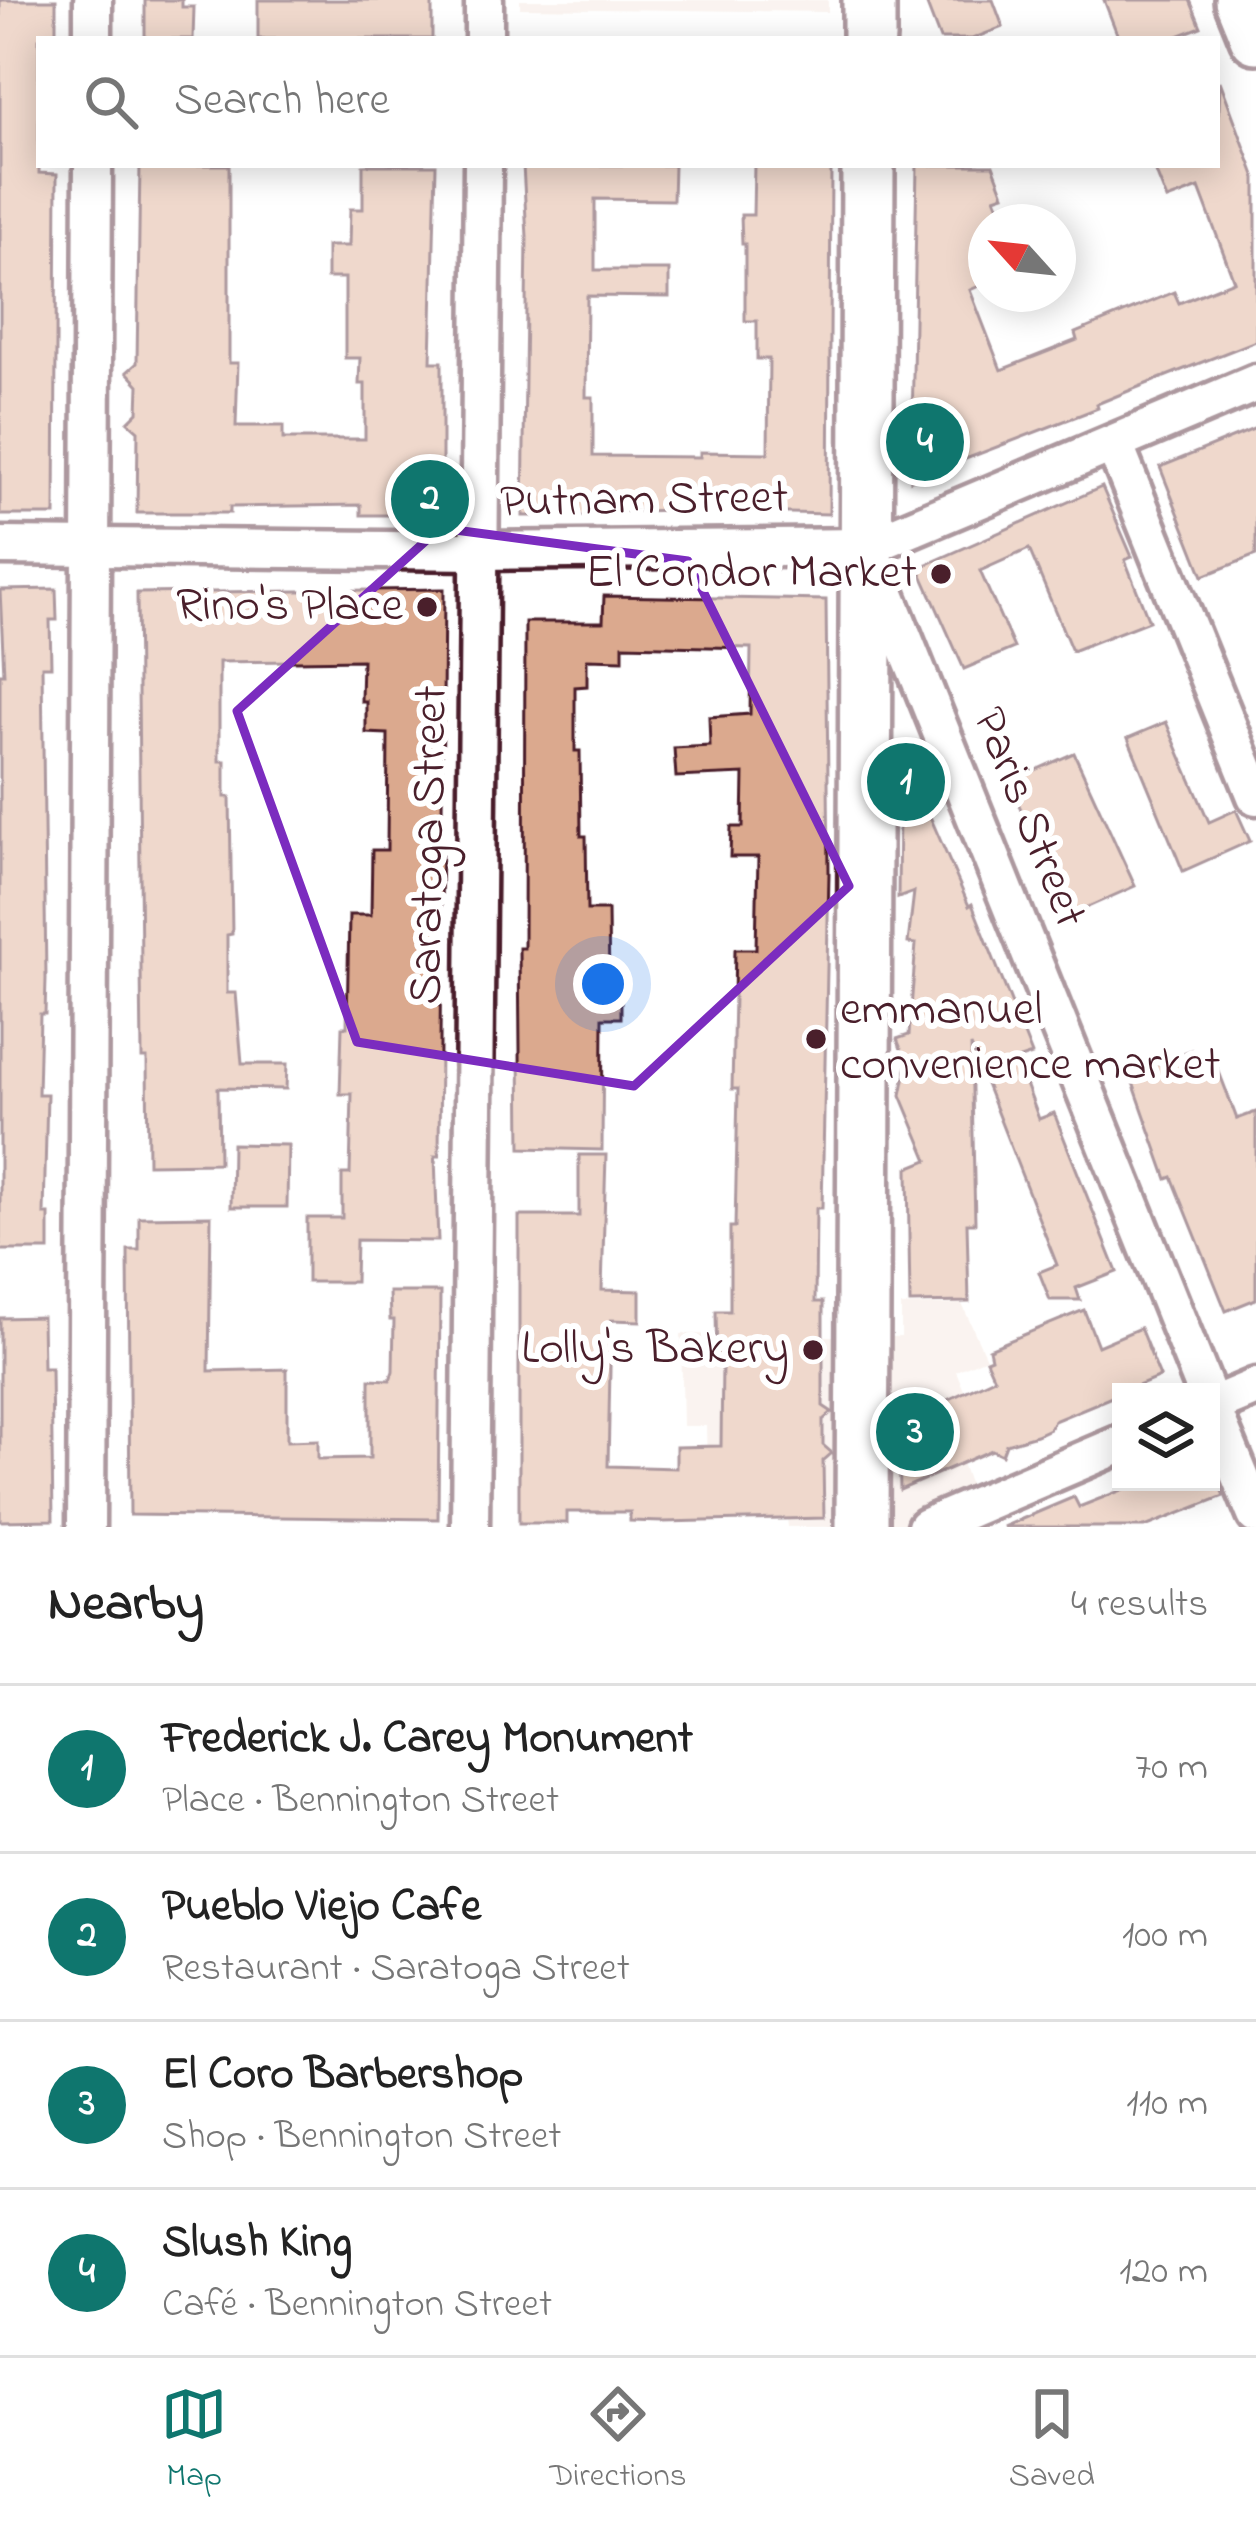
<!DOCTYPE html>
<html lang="en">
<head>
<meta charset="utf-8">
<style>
	:root { --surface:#fff; --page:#f2f2f2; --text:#222; --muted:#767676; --line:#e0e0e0; --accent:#0f766e }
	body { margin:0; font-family:"Indie Flower",sans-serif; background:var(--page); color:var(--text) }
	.controls { position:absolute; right:36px; bottom:36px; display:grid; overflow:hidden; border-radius:0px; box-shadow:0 6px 30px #0003 }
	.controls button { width:108px; height:108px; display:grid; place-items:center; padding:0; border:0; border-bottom:3px solid var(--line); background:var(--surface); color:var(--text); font:60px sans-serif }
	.compass { position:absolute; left:968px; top:204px; width:108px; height:108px; border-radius:50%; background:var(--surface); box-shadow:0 6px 30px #0003; rotate:297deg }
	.you { position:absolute; left:603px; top:984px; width:42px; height:42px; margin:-30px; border:9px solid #fff; border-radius:50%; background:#1a73e8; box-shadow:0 0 0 18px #1a73e833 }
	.badge { display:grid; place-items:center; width:78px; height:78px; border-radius:50%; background:var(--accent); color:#fff; font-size:39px; font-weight:700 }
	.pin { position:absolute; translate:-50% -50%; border:6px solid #fff; box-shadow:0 3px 12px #0006 }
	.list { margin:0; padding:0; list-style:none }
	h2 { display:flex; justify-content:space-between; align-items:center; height:156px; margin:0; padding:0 48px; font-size:51px }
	h2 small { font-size:39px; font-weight:400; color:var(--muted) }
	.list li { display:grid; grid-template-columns:78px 1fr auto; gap:36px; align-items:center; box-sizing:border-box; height:168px; padding:0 48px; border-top:3px solid var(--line) }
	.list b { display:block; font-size:45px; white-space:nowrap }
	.list p { margin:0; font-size:39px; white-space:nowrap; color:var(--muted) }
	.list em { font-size:39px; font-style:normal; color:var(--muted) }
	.icon { flex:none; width:66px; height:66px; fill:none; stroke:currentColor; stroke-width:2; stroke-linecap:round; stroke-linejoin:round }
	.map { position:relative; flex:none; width:1256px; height:1527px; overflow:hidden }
	.search { position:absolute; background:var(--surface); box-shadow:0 6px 30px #0003; left:36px; right:36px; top:36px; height:132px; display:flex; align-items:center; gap:30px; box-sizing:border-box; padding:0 42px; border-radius:0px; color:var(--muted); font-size:45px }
	.sheet { height:828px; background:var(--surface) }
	nav { display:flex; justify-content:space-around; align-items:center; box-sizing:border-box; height:168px; border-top:3px solid var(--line); background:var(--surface); font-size:33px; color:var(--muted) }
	nav a { display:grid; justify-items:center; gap:6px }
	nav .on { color:var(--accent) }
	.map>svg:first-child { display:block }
</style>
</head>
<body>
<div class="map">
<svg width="1256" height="1527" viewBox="0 0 1256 1527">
	<rect width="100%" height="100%" fill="#fff"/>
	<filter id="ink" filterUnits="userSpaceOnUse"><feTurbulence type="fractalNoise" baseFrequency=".00833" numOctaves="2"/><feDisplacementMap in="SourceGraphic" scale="24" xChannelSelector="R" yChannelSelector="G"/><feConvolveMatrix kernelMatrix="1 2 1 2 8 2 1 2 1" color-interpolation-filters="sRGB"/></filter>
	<g filter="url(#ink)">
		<g fill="#f4e5dd">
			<polygon points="520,0 828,0 828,12 520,8"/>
			<polygon points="962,1304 986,1358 956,1371 989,1451 962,1463 984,1527 788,1527 787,1518 707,1468 706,1426 683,1426 681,1334 901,1337 901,1306"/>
		</g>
		<g fill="#dba98e" stroke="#4a1f2b" stroke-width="3">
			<polygon points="0,0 56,0 56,39 39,39 39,173 57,174 55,515 0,515"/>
			<polygon points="145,0 182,0 182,7 194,7 193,39 145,39"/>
			<rect x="258" y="0" width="174" height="39"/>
			<polygon points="925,0 993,0 1003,27 972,39 940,39"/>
			<polygon points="1104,0 1190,0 1201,27 1170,39 1119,39"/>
			<polygon points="1220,81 1256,178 1256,341 1131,390 1097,404 1098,408 911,480 917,165 993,165 1004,194 995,197 1005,222 986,222 986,283 970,290 1001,370 1077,340 1075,333 1174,292 1179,303 1234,281 1199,188 1167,200 1153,165 1217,165"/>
			<polygon points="140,165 229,165 229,363 238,363 236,426 283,426 283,439 365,439 365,384 359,384 360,358 345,358 345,278 327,278 327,246 349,246 350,209 363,209 363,165 436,165 431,362 442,362 442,515 361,515 361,505 230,507 230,513 137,513 138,431 128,422 138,412 139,385 127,372 137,363"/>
			<polygon points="523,165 674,165 673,200 595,199 595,270 669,270 669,297 587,296 586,397 593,397 593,456 700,457 700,452 768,453 769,359 757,359 757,321 745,321 745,244 742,244 741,215 753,215 754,165 831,165 829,514 676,510 600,512 600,516 523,516 527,237"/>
			<polygon points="1256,428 1256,555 1203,576 1160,467"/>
			<polygon points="1102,487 1132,557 1125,560 1149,621 1072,651 1029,549 980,571 1014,648 964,669 919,568"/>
			<polygon points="56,589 57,620 50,620 51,666 42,666 46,979 45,1014 40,1014 38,1094 47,1094 44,1214 49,1214 49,1250 0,1250 0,674 4,674 0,590"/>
			<polygon points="444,589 439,1156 435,1156 438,1241 356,1240 355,1282 307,1282 307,1218 342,1218 342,1174 350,1174 352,1094 340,1094 342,1027 347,1027 349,915 371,915 372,850 387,850 388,734 366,733 366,701 361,701 362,660 219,662 219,761 225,761 225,797 230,797 232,934 227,935 227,993 236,993 242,1064 287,1064 286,1089 218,1088 219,1163 148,1164 147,1058 142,1058 137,593"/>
			<polygon points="604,596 826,600 829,872 822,1208 816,1208 815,1302 823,1302 823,1406 832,1412 823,1420 823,1445 832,1453 823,1461 824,1518 663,1522 630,1521 630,1512 567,1512 567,1523 519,1523 519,1216 579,1216 579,1155 606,1155 602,1290 640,1291 640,1321 611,1320 608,1466 676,1468 676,1447 721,1446 722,1363 717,1363 716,1311 730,1311 730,1227 735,1227 738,1089 732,1089 735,949 756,949 758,857 730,857 731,827 743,827 744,774 676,777 674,748 710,746 709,717 750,714 751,648 623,645 623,660 587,659 587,686 575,687 575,751 580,751 581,836 586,836 587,910 608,910 609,988 621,988 621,1018 603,1018 602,1150 521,1148 519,948 524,948 525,622 603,622"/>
			<polygon points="1166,722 1209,822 1236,810 1250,841 1183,871 1128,738"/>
			<polygon points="1074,753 1135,886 1063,918 1021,823 1026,821 1009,782"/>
			<polygon points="925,805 969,906 972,904 1032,1055 1017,1060 1039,1119 1054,1113 1117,1272 1076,1288 1080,1300 1050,1300 1039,1272 1057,1265 971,1046 975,1223 967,1223 969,1302 910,1303 908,1168 928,1160 901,1095 907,1064 897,1039 909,1035 916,944 908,943 914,892 898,898 899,809"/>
			<polygon points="1191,1050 1195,1063 1213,1056 1237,1119 1256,1112 1256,1299 1226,1311 1172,1177 1167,1179 1130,1074"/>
			<polygon points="232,1144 288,1145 287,1207 231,1207"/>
			<polygon points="211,1216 209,1371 287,1369 287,1441 318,1440 318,1459 370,1458 370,1379 390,1380 393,1371 394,1320 390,1320 389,1292 440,1292 438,1519 130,1515 128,1250 139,1250 139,1217"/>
			<polygon points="1084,1310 1098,1346 1140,1328 1160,1377 1054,1421 1049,1429 1036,1435 1006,1444 1002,1455 992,1450 900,1490 899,1443 892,1436 899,1423 994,1378 986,1360 991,1358 989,1349"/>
			<polygon points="42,1317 43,1368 51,1368 53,1520 0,1521 0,1318"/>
			<polygon points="1142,1482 1218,1482 1224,1496 1145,1527 1003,1527 1074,1497 1079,1507"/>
		</g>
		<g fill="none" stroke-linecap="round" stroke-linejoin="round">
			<g stroke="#4a1f2b" stroke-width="45">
				<g id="street">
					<polyline points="93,39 93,0"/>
					<polyline points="484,39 484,0"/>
					<polyline points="1114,444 1256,796"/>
					<polyline points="0,546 481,551 867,547 1256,383"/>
					<polyline points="873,562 1206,1392"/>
					<polyline points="1256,1387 1211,1406 1256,1515"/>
					<polyline points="86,1527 93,165"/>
					<polyline points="470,1527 483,165"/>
					<polyline points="926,1527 1121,1444"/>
				</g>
			</g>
			<g stroke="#4a1f2b" stroke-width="60">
				<g id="secondary">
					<polyline points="1241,0 1256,37"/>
					<polyline points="869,39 869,0"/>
					<polyline points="862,1527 868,165"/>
				</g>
			</g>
			<use href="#street" stroke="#fff" stroke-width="36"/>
			<use href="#secondary" stroke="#fff" stroke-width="51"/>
		</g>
	</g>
	<path d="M0 0H1256V1527H0ZM440,528L688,561L849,886L634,1086L357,1042L237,711Z" fill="#fff" fill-opacity=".55" fill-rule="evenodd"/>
	<path fill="none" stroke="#7b2cbf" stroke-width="9" stroke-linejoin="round" d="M440,528L688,561L849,886L634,1086L357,1042L237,711Z"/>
	<g fill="#4a1f2b" stroke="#fff" stroke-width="4.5">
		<circle cx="941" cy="574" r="12"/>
		<circle cx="427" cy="607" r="12"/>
		<circle cx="816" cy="1039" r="12"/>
		<circle cx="813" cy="1350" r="12"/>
	</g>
	<g text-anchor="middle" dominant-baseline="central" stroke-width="12" stroke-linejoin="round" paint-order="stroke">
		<g font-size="48" fill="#4a1f2b" stroke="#fff">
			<text transform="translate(644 501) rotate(-1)">Putnam Street</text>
			<text transform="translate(1028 818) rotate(68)">Paris Street</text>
			<text transform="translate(430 845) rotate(-89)">Saratoga Street</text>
		</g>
		<g font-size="48" fill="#4a1f2b" stroke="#fff" text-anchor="end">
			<text x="917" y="574">El Condor Market</text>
			<text x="403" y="607">Rino's Place</text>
			<text x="840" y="1011" text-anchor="start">emmanuel<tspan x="840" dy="55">convenience market</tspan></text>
			<text x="789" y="1350">Lolly's Bakery</text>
		</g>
	</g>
</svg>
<div class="controls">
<button><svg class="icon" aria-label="layers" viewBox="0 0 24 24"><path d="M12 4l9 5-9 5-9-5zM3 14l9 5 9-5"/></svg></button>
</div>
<svg class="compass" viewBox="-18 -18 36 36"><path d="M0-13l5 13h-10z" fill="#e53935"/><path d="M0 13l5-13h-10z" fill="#767676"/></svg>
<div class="you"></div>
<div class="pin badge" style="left:906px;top:782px">1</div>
<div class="pin badge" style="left:430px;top:499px">2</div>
<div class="pin badge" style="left:915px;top:1432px">3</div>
<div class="pin badge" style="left:925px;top:442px">4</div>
<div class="search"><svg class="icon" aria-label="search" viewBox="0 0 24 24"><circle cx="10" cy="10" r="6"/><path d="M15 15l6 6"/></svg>Search here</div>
</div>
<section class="sheet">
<h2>Nearby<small>4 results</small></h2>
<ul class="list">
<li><span class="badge">1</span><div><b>Frederick J. Carey Monument</b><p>Place · Bennington Street</p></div><em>70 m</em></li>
<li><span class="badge">2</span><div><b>Pueblo Viejo Cafe</b><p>Restaurant · Saratoga Street</p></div><em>100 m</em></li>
<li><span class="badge">3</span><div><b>El Coro Barbershop</b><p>Shop · Bennington Street</p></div><em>110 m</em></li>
<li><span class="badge">4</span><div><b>Slush King</b><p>Café · Bennington Street</p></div><em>120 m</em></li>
</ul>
</section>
<nav>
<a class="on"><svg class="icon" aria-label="map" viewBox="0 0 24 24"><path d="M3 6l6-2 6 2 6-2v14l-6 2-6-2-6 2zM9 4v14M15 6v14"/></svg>Map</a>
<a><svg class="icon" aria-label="directions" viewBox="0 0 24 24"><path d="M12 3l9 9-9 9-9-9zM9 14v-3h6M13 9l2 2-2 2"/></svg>Directions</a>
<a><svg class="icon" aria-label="saved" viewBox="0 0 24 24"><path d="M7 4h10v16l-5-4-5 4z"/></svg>Saved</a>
</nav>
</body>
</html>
